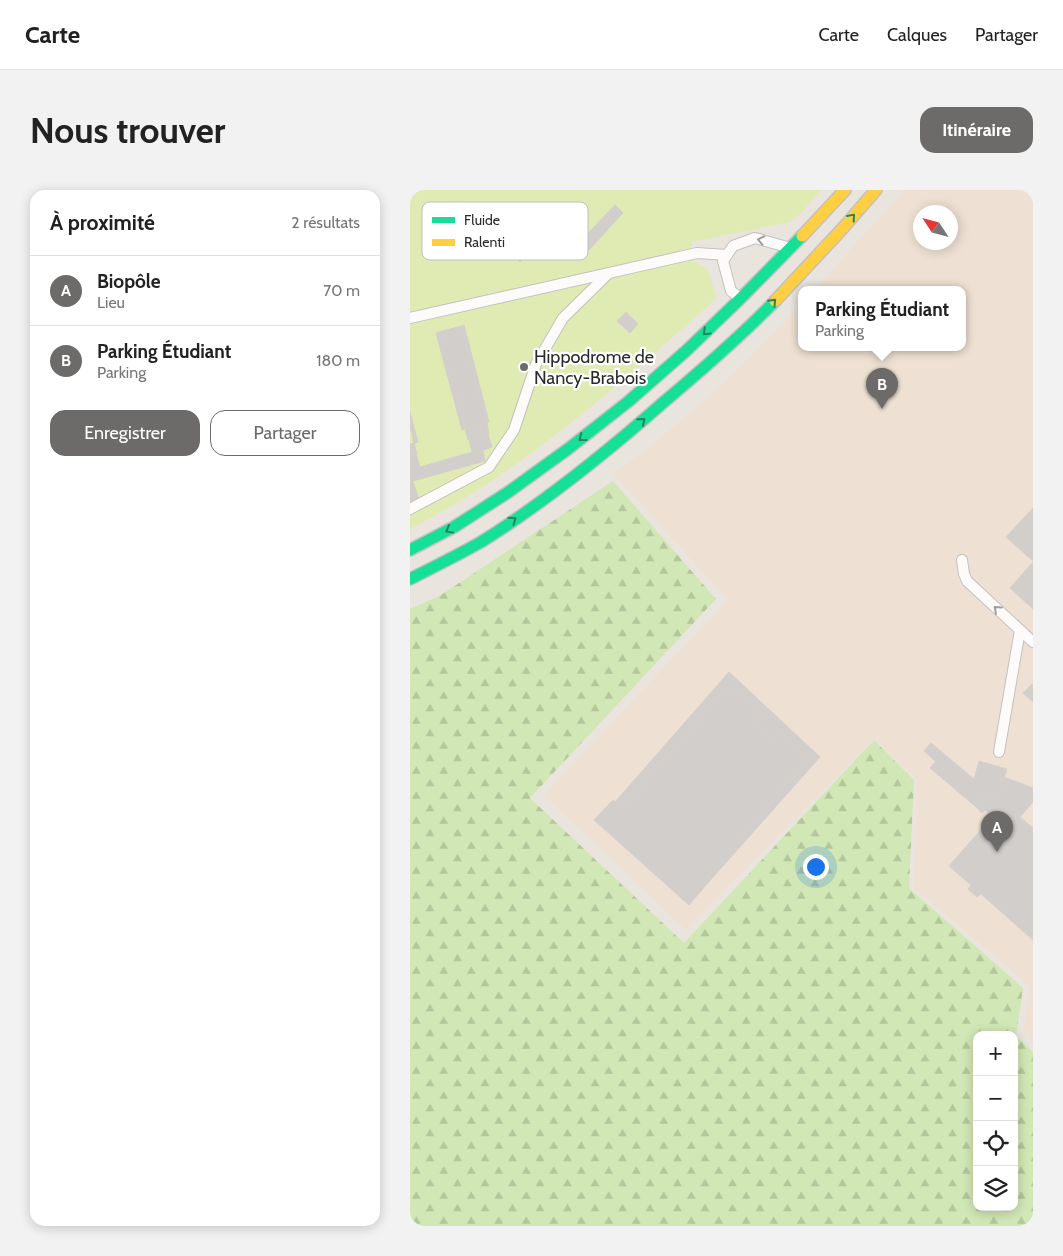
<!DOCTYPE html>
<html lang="fr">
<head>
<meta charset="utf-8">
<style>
	:root { --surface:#fff; --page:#f2f2f2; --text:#222; --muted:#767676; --line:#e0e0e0; --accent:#6d6b69 }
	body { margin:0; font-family:Cabin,sans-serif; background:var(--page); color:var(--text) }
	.controls { position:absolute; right:15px; bottom:15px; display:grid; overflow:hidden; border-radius:10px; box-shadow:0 2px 12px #0003 }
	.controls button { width:45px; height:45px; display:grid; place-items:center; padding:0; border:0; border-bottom:1px solid var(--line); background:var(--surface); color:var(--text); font:25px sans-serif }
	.compass { position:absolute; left:503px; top:15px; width:45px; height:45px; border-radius:50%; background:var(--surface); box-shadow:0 2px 12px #0003; rotate:306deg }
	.you { position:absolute; left:405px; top:676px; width:18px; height:18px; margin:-12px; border:4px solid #fff; border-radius:50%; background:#1a73e8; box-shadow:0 0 0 8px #1a73e833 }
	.badge { display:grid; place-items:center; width:32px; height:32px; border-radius:50%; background:var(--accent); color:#fff; font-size:16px; font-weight:700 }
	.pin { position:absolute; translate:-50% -41px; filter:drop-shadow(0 1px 2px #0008) }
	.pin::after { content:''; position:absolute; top:26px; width:18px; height:15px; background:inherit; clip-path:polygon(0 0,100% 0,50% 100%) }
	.popup { position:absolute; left:388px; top:96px; width:168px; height:65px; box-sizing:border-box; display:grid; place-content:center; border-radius:10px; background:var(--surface); filter:drop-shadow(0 1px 4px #0005); font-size:16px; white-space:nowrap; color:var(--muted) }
	.popup b { font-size:19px; color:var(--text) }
	.popup::after { content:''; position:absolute; left:50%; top:100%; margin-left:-10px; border:10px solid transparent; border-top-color:var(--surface) }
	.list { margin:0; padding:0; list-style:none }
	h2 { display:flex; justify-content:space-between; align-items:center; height:65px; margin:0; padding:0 20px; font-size:21px }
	h2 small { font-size:16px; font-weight:400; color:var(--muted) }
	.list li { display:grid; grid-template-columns:32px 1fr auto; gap:15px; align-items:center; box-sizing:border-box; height:70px; padding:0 20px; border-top:1px solid var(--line) }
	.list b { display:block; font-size:19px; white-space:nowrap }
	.list p { margin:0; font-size:16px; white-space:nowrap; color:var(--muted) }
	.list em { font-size:16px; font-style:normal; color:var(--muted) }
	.actions { display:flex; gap:10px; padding:15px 20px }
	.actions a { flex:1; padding:11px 0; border:1px solid var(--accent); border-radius:15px; text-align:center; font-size:18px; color:var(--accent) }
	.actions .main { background:var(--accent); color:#fff }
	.icon { flex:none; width:28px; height:28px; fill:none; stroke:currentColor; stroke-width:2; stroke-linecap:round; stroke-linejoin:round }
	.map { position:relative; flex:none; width:623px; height:1036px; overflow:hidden; border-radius:15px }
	header { display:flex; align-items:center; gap:30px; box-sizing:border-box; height:70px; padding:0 25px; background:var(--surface); border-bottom:1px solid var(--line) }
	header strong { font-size:24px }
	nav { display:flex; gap:28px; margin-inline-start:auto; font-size:18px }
	.intro { display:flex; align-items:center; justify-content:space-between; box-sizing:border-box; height:120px; padding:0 30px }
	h1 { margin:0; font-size:35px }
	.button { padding:12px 22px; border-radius:15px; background:var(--accent); color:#fff; font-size:18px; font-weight:700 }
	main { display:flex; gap:30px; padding:0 30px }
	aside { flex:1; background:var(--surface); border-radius:15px; box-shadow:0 2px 12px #0003 }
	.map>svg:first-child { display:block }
</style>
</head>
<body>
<header>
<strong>Carte</strong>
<nav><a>Carte</a><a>Calques</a><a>Partager</a></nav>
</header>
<div class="intro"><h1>Nous trouver</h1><a class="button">Itinéraire</a></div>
<main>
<aside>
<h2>À proximité<small>2 résultats</small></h2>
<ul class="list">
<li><span class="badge">A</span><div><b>Biopôle</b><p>Lieu</p></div><em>70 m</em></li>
<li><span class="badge">B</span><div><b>Parking Étudiant</b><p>Parking</p></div><em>180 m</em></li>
</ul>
<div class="actions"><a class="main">Enregistrer</a><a>Partager</a></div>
</aside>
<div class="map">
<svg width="623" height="1036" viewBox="0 0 623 1036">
	<defs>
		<pattern id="forest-firs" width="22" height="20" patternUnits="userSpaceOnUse" patternTransform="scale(1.25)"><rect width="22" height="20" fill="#d1e7b5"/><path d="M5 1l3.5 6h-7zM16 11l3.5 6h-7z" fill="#b4c69c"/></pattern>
	</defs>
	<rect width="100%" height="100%" fill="#eae4df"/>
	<path fill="#eee1d3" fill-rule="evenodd" d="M494,0H623V852L613,843L620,796L504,698L507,590L464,548L276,740L133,605L318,410L203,283L245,253L318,189L392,113V158H552V100H404ZM510,22H540V52H510Z"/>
	<path fill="url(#forest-firs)" fill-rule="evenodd" d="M203,291L306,409L120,608L274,753L464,550L504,590L499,698L613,798L606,846L623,862V1036H0V419L31,405ZM567,845H604V1017H567Z"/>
	<path fill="#dfebb2" d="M0,0H411C401,11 392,24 380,32L281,52L285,72L297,79L300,86L307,108C211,193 115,280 0,339Z"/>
	<g fill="#d2cecb" stroke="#d5d0cb">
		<polygon points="147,14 178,43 205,15 213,23 179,60 148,32 110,72 99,61 108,53 109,54"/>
		<polygon points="216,122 228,134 220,143 207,131"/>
		<polygon points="54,135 79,232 77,233 51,136"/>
		<polygon points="51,136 77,233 55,239 29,142"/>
		<polygon points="29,142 55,239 52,240 26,143"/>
		<polygon points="0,222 8,252 4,253 0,237"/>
		<polygon points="77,233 79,244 58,250 55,239"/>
		<polygon points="78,244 82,257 73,260 75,271 3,291 9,310 0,313 0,266 6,264 10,277 62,262 59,250"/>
		<polygon points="4,253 7,264 0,266 0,254"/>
		<polygon points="623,318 623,371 596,347"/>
		<polygon points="623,372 623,419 600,398"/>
		<polygon points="319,482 410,567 297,694 294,691 354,623 348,617 351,615 356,619 399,571 370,543 363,550 345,533 352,526 319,496 212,618 205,612"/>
		<polygon points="622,494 623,495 623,512 613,503"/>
		<polygon points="319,496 352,526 345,533 363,550 370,543 399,571 356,619 351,615 348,617 354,623 294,691 297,694 279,715 184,630 203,610 212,618"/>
		<polygon points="521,553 533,563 526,572 514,561"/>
		<polygon points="533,563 564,589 569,571 597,579 587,609 580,603 577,607 575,605 565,616 520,578"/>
		<polygon points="594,587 623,598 623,612 610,627 623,638 623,750 571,704 567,707 558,699 561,695 539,676 583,626 575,620 572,623 565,616 575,605 577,607 580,603 587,609"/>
	</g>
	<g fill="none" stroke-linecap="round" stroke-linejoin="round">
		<g stroke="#c3c1c1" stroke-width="12">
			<g id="lane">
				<polyline points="329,107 321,101 313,71 323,56 345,48 377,57"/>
				<polyline points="0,128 287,63 317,65"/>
				<polyline points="0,319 79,277 104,240 126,174 153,128 199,83"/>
				<polyline points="552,370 554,384 557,391 623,452"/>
				<polyline points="589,562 610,440"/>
			</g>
		</g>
		<g stroke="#c3c1c1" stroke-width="14">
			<g id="fast">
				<polyline points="0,360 44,337 97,303 158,259 219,211 276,161 331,108 392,46"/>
				<path d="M0,389C24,377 48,365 71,352C137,311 197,262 255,211C293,179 331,146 365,111"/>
			</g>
		</g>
		<g stroke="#c3c1c1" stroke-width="14">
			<g id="slow">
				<polyline points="392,46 435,0"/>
				<polyline points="365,111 433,38 466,0"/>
			</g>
		</g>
		<use href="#lane" stroke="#fcfbfa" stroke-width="10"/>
		<use href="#fast" stroke="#16e098" stroke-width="11"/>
		<use href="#slow" stroke="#ffcf43" stroke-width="11"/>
	</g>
	<defs><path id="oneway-chevron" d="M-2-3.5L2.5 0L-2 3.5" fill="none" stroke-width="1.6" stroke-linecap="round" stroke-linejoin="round" transform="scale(1.25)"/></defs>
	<g stroke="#208561">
		<use href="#oneway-chevron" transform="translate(442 27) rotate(-49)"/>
		<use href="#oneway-chevron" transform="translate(363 112) rotate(-46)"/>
		<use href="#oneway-chevron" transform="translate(296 142) rotate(136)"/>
		<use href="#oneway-chevron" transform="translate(232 231) rotate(-41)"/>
		<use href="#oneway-chevron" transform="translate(172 248) rotate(142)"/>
		<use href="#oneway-chevron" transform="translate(103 330) rotate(-35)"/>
		<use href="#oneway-chevron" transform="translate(39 340) rotate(151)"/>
	</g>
	<g stroke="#9e9d9c">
		<use href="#oneway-chevron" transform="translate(351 50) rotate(-168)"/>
		<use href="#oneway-chevron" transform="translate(587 419) rotate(-138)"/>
	</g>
	<circle fill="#6d6b69" stroke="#fff" stroke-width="2" cx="114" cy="177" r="5"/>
	<g text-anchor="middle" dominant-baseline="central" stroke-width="4.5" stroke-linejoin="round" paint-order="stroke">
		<g font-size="18" fill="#2a2a2a" stroke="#fff" text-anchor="start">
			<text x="124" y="167">Hippodrome de<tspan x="124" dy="21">Nancy-Brabois</tspan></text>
		</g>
	</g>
	<rect x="12" y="12" width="166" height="58" rx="8" fill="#fff" stroke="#bfbfbf" stroke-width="1"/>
	<rect x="22" y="27" width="23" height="6" fill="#16e098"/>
	<rect x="22" y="49" width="23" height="7" fill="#ffcf43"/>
	<g font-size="14" fill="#2a2a2a">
		<text x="54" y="35">Fluide</text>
		<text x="54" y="57">Ralenti</text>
	</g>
</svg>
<div class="controls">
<button>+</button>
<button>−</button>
<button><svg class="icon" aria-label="locate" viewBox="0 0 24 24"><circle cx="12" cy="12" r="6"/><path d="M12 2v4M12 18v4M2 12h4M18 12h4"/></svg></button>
<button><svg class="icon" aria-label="layers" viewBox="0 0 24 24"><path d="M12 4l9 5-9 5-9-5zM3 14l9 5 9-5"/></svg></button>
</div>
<svg class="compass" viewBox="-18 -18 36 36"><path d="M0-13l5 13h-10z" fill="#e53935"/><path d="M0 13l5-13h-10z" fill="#767676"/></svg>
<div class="you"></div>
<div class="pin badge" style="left:587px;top:662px">A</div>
<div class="pin badge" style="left:472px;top:219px">B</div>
<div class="popup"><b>Parking Étudiant</b>Parking</div>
</div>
</main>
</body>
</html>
